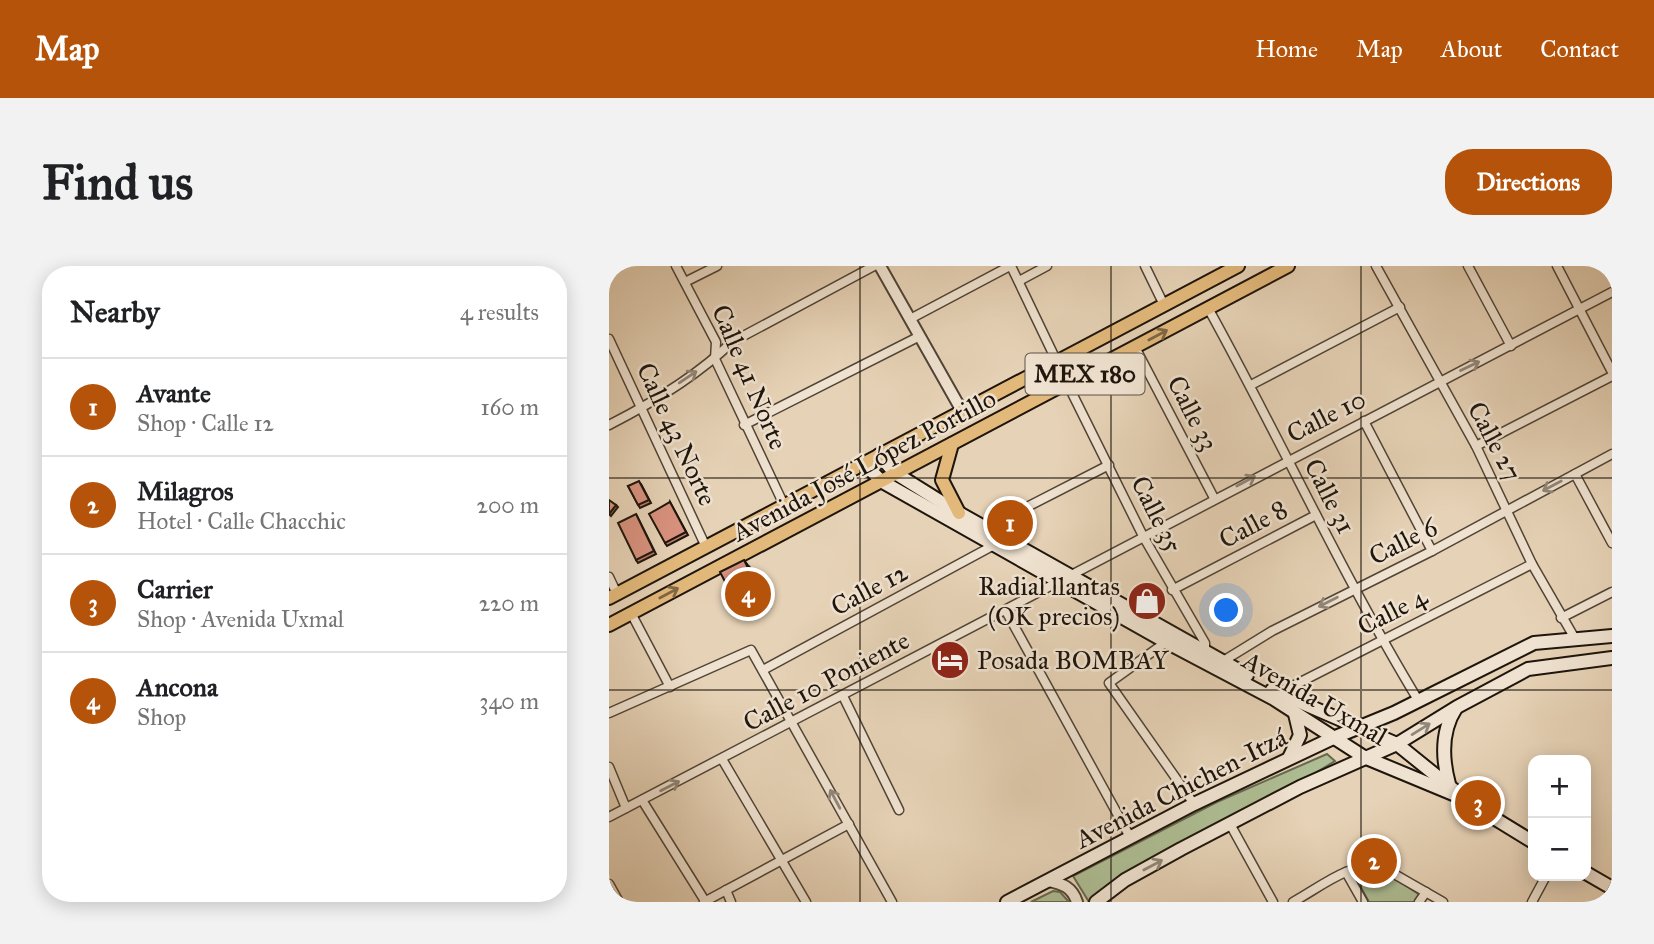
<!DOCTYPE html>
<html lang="en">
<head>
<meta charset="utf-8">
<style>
	:root { --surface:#fff; --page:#f2f2f2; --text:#202124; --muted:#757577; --line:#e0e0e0; --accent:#b45309 }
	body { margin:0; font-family:"IM FELL Great Primer",serif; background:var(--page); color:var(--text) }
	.controls { position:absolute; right:21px; bottom:21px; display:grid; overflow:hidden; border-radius:14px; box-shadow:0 4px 18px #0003 }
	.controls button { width:63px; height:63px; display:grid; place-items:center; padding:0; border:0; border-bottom:2px solid var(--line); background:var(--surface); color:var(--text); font:35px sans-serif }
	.you { position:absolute; left:618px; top:345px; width:24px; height:24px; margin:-18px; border:5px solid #fff; border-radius:50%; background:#1a73e8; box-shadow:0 0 0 10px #1a73e833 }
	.badge { display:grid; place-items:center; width:46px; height:46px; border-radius:50%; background:var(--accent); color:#fff; font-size:23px; font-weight:700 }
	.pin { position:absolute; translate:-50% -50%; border:4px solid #fff; box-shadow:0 2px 7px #0006 }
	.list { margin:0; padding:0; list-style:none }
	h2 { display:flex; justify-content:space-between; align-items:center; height:91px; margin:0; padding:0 28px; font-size:30px }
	h2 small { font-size:23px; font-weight:400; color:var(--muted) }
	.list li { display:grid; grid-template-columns:46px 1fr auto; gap:21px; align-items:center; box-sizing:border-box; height:98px; padding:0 28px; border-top:2px solid var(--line) }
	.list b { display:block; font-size:26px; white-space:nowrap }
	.list p { margin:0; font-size:23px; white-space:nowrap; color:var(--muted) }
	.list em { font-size:23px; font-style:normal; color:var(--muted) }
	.map { position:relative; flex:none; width:1003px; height:636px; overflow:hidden; border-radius:28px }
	header { display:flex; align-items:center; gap:42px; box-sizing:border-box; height:98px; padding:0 35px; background:var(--accent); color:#fff }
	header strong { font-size:33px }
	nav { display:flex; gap:38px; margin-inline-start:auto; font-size:24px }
	.intro { display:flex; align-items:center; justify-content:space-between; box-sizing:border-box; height:168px; padding:0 42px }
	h1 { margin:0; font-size:49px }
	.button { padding:18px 32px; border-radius:28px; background:var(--accent); color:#fff; font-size:24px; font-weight:700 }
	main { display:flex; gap:42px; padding:0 42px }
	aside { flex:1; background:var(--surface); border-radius:28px; box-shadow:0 4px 18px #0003 }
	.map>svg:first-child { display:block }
</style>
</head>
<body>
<header>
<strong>Map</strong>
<nav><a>Home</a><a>Map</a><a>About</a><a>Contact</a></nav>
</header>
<div class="intro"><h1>Find us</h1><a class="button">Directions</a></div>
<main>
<aside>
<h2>Nearby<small>4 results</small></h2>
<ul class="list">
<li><span class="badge">1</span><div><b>Avante</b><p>Shop · Calle 12</p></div><em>160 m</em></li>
<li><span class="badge">2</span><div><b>Milagros</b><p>Hotel · Calle Chacchic</p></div><em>200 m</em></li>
<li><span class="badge">3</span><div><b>Carrier</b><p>Shop · Avenida Uxmal</p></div><em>220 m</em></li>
<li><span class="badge">4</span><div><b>Ancona</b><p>Shop</p></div><em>340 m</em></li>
</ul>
</aside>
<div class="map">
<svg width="1003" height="636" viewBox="0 0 1003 636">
	<rect width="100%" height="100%" fill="#e6d2b6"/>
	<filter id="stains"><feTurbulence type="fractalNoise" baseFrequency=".00286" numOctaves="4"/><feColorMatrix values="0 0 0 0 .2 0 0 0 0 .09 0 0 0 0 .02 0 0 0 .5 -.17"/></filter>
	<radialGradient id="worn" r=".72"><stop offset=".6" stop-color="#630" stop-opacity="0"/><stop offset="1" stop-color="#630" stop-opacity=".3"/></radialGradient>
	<g fill="#aebd93" stroke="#666950" stroke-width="2">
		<polygon points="718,488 726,495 690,517 528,602 480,636 464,610 608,536"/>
		<polygon points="758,602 773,604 811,629 805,636 760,636 744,607"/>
		<polygon points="444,625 451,626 460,636 422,636"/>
	</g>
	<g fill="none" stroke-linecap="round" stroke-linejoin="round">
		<g stroke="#504436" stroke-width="11">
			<g id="minor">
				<polyline points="67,0 107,76 106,93 175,239"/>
				<polyline points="402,0 448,96"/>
				<polyline points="536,0 555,39"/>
				<polyline points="767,0 867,180 923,298 965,371"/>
				<polyline points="859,0 902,80"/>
				<polyline points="948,0 1003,106"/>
				<polyline points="410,15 438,0"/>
				<polyline points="76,16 108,0"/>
				<path d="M599,42C671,172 732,307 809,434"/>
				<polyline points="301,53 401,0"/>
				<polyline points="0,73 97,281"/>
				<polyline points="526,81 605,232"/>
				<polyline points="458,117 534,270 596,377 596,389"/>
				<polyline points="642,119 791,41"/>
				<polyline points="755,155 823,285"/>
				<path d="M0,159C43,137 88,110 123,76L265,0"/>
				<polyline points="135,159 311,70"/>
				<polyline points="867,180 1003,110"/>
				<polyline points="966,208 1003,277"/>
				<polyline points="375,263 500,199"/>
				<polyline points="0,311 8,328"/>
				<polyline points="563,324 707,249"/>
				<polyline points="397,345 521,571"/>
				<polyline points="22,347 61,421"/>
				<polyline points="952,352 1003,326"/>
				<polyline points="557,376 500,417 585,538"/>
				<polyline points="611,397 663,365 823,285 1003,188"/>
				<polyline points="154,404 387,278"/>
				<polyline points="670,427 923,298"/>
				<polyline points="234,430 290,544"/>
				<polyline points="0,447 142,384 283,636"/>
				<polyline points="113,493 197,636"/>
				<polyline points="0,501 17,542"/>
				<polyline points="33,534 96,635"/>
				<polyline points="0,551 1003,26"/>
				<polyline points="621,558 664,636"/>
				<polyline points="737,606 754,636"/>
				<polyline points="0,618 10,636"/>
				<polyline points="117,624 122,636"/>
				<polyline points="95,636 240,558"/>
				<path d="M684,636C710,622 743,594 773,601L834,636"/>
				<polyline points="810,636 817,626"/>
				<polyline points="923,636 937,610"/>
			</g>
		</g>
		<g stroke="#504436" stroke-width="14">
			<g id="tertiary">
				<polyline points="271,0 353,145"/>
				<path d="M440,615C454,618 463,621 468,636"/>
			</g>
		</g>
		<g stroke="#1e150c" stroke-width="16">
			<g id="secondary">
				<polyline points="270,189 286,207 350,247 638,409"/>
				<polyline points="255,197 272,215 557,376 665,433 755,491 849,530 924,576"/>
				<polyline points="663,424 788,478 845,524"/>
				<polyline points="680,492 691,469 686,448"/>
				<path d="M840,518C833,492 832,465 847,442"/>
				<polyline points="977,607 1003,622"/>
				<polyline points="398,636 585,538 724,472 785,447 925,377 1003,370"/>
				<polyline points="487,636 516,614 572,583 691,521 788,478 848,441 919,403 1003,392"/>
			</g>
		</g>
		<g stroke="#1e150c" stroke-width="16">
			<g id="primary">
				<polyline points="343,178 333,214 350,247"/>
				<polyline points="0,332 629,0"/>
				<polyline points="0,359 679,0"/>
			</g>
		</g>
		<use href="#minor" stroke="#efe2d0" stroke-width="8"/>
		<use href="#tertiary" stroke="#efe2d0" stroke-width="10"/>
		<use href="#secondary" stroke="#efe2d0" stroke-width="12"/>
		<use href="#primary" stroke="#e3b97b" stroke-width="12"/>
	</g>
	<g fill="#bb7e6d" stroke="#1e150c" stroke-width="2">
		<polygon points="32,218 42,237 31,242 19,220"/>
		<polygon points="61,236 79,269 58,280 56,277"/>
		<polygon points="27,248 47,288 29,297 27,294"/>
		<polygon points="141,302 161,342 137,353 131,345"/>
	</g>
	<g fill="#986659" stroke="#1e150c" stroke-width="2">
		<polygon points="7,239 9,241 2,250 0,248"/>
		<polygon points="135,294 141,302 161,342 155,333"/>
	</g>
	<g fill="#d9927f" stroke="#1e150c" stroke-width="2">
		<polygon points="30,215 40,234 29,239 19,220"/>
		<polygon points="0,234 7,239 0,248"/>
		<polygon points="61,236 77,266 56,277 40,248"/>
		<polygon points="27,248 45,285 27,294 9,257"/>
		<polygon points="135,294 155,333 131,345 111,306"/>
	</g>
	<defs><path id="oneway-shaft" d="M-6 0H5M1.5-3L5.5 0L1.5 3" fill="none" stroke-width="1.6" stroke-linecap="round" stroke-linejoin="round" transform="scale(1.75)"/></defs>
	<g stroke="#806744">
		<use href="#oneway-shaft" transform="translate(549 69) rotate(-28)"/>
		<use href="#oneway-shaft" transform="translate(60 327) rotate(-28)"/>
	</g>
	<g stroke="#918678">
		<use href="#oneway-shaft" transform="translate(861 100) rotate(-26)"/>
		<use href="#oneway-shaft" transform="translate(79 111) rotate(-34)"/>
		<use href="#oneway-shaft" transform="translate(637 215) rotate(-28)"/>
		<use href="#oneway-shaft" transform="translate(943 220) rotate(152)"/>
		<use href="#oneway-shaft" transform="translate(719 336) rotate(153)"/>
		<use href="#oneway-shaft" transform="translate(812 463) rotate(-32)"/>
		<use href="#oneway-shaft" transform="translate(61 520) rotate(-27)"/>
		<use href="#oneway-shaft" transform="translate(226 533) rotate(-118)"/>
		<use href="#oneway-shaft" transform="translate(544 599) rotate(-28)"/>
	</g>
	<path fill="none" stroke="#1e150c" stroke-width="2" stroke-opacity="0.55" d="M251,0V636M502,0V636M752,0V636M0,212H1003M0,424H1003"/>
	<defs>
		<g id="shop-disc" transform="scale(2.0125)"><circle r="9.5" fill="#8f2418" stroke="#efe2d0"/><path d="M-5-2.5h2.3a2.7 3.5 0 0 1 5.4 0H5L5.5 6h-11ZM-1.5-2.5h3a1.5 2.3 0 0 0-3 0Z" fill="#fff"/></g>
		<g id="hotel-disc" transform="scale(2.0125)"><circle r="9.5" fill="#8f2418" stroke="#efe2d0"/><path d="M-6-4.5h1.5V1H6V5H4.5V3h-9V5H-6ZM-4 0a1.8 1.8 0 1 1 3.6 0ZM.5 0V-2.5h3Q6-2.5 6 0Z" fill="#fff"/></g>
	</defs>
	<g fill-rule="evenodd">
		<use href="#shop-disc" x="538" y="335"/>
		<use href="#hotel-disc" x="341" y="394"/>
	</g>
	<g text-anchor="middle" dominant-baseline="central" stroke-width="5" stroke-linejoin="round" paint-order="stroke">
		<rect fill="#efe2d0" stroke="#5d5247" stroke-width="2" x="416.5" y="87.5" width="119" height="41" rx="5"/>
		<g font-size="24" font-weight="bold" fill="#1e150c">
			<text x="476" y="108">MEX 180</text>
		</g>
		<g font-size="26" fill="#1e150c" stroke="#efe2d0">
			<text transform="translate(141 111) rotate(67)">Calle 41 Norte</text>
			<text transform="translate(584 147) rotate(63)">Calle 33</text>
			<text transform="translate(717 150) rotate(-27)">Calle 10</text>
			<text transform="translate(68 168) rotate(65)">Calle 43 Norte</text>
			<text transform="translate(886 175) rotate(62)">Calle 27</text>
			<text transform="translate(255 199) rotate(-28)">Avenida José López Portillo</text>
			<text transform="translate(721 230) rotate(63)">Calle 31</text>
			<text transform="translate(548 248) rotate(63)">Calle 35</text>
			<text transform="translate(644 258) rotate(-28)">Calle 8</text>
			<text transform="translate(794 275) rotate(-27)">Calle 6</text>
			<text transform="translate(260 323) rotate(-28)">Calle 12</text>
			<text transform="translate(783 345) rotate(-27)">Calle 4</text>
			<text transform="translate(217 415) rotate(-28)">Calle 10 Poniente</text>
			<text transform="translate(706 432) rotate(30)">Avenida Uxmal</text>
			<text transform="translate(572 522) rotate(-27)">Avenida Chichen-Itzá</text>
		</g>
		<g font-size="26" fill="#1e150c" stroke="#efe2d0" text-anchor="end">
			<text x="511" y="320">Radial llantas<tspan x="511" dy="30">(OK precios)</tspan></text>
			<text x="368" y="394" text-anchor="start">Posada BOMBAY</text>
		</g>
	</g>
	<rect width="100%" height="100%" filter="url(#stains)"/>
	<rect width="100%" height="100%" fill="url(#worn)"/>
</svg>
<div class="controls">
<button>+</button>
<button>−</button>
</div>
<div class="you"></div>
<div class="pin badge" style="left:401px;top:257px">1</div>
<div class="pin badge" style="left:765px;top:595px">2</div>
<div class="pin badge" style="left:869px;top:537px">3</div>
<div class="pin badge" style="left:139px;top:328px">4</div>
</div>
</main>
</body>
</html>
